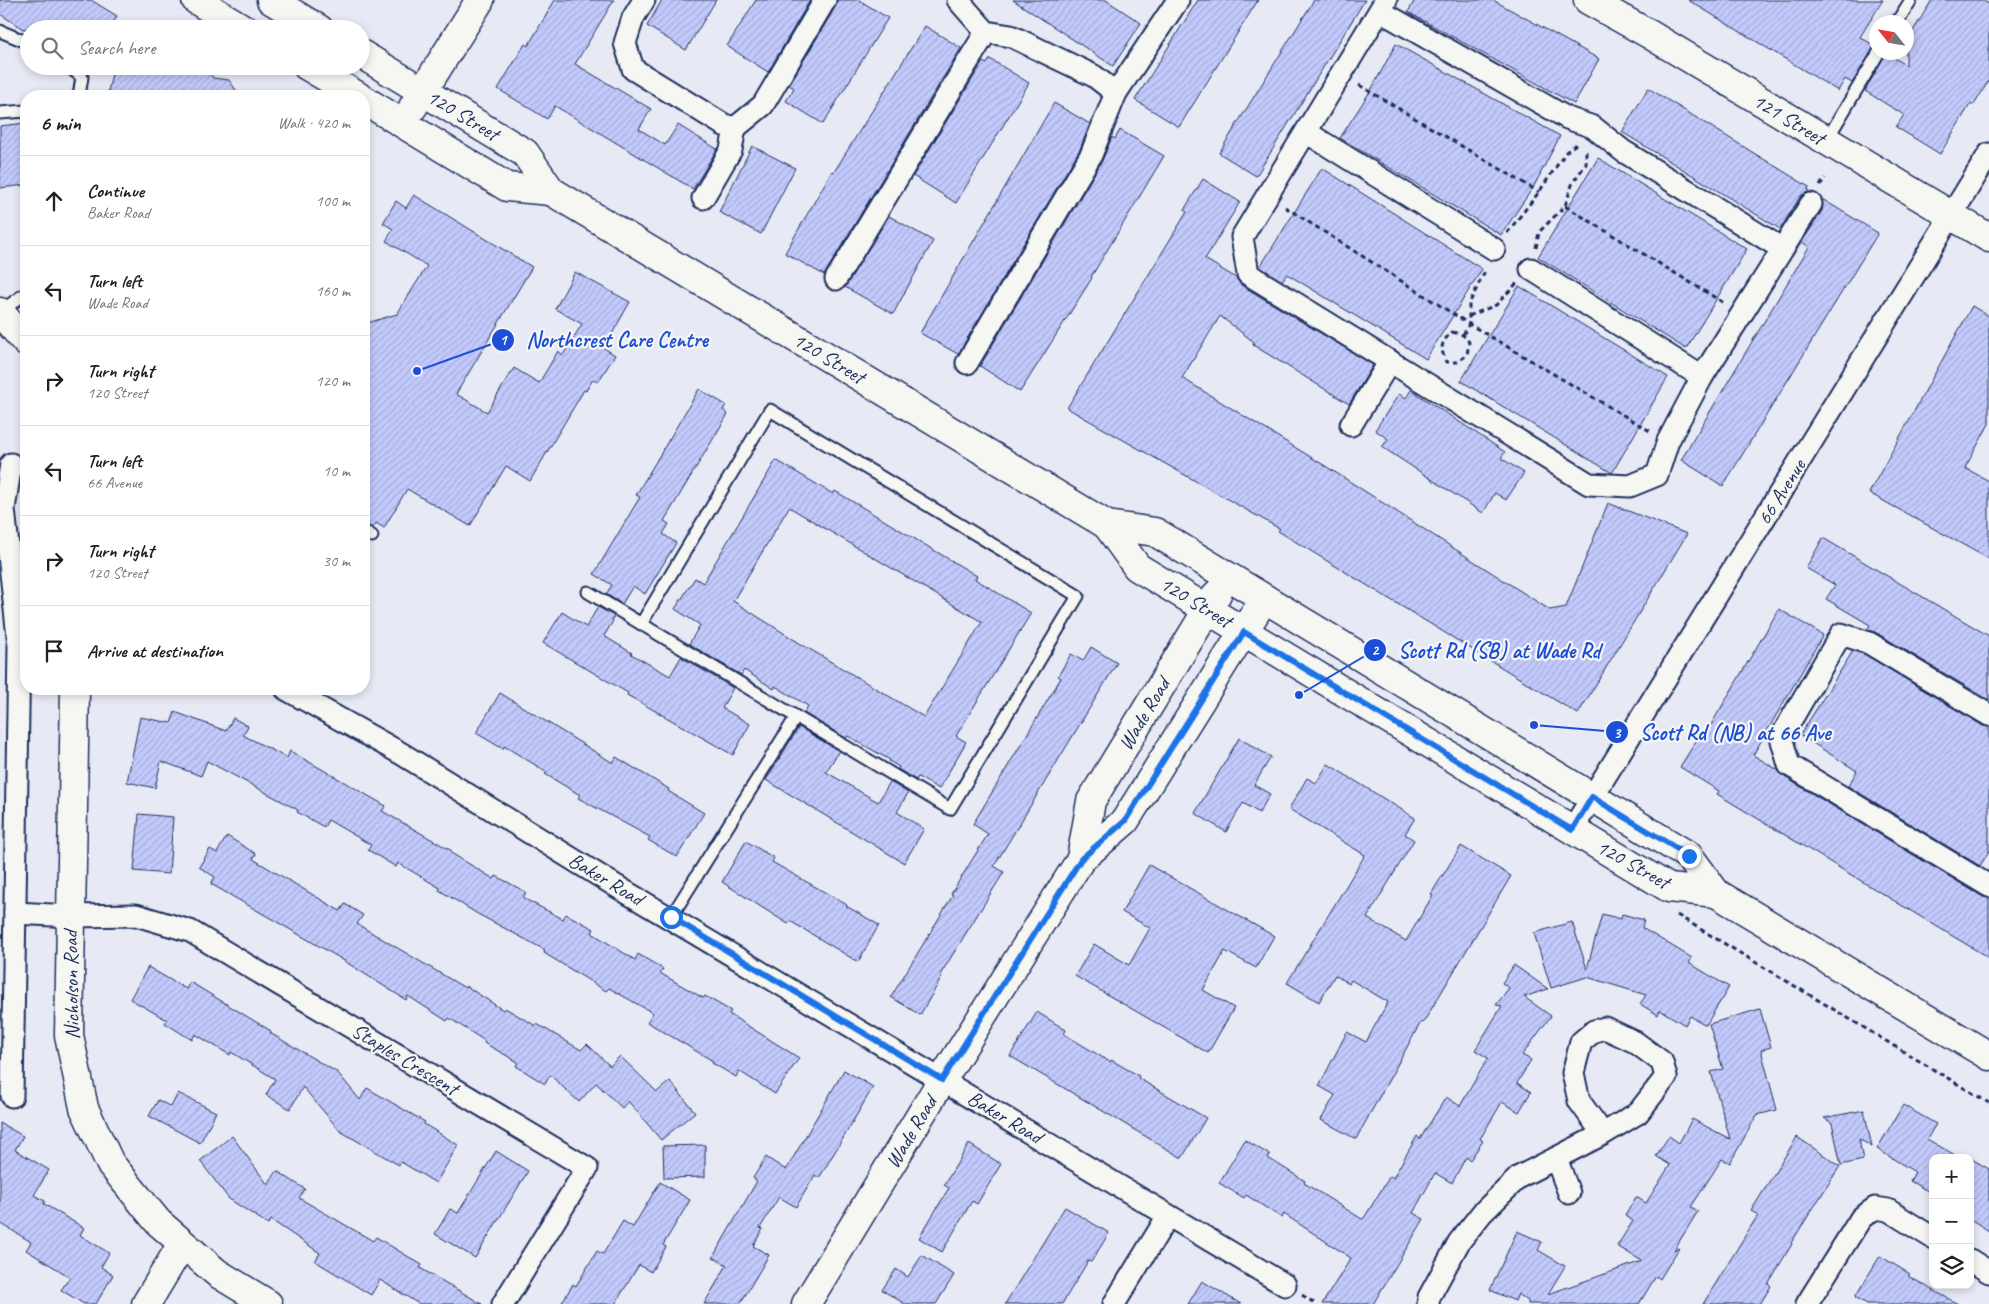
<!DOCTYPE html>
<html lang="en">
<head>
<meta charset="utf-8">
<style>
	:root { --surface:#fff; --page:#f6f6f6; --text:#202124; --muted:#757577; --line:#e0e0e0 }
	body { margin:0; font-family:Caveat,sans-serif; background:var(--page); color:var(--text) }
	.controls { position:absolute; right:15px; bottom:15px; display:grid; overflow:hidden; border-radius:10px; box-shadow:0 2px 8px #0003 }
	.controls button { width:45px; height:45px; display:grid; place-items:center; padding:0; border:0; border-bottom:1px solid var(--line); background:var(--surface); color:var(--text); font:25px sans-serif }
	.compass { position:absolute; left:1869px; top:15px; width:45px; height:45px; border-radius:50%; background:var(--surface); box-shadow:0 2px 8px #0003; rotate:301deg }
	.stop { position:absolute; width:15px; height:15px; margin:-11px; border:4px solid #1a73e8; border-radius:50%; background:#fff }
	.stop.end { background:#1a73e8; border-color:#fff; box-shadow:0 1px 5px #0008 }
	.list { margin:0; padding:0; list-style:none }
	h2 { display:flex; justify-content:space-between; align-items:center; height:65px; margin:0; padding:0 20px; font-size:21px }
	h2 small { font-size:16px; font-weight:400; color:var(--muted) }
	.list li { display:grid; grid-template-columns:32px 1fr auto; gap:15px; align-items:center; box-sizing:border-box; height:90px; padding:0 20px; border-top:1px solid var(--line) }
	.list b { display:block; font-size:19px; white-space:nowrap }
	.list p { margin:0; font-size:16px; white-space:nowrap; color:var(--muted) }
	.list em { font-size:16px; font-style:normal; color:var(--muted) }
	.icon { flex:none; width:28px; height:28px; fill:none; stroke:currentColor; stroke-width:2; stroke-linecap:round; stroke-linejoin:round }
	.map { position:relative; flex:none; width:1989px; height:1304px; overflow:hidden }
	.search { position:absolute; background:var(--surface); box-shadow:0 2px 8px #0003; left:20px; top:20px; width:350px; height:55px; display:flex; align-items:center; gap:12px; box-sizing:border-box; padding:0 18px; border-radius:28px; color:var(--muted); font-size:19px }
	.panel { position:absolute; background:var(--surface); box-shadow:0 2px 8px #0003; left:20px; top:90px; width:350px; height:605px; border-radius:20px }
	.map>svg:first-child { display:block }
</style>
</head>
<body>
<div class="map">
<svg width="1989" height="1304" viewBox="0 0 1989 1304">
	<defs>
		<pattern id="building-hatch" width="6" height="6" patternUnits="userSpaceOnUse" patternTransform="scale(1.25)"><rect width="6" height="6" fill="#c3cafc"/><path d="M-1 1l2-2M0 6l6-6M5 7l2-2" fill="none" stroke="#a7aeda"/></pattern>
	</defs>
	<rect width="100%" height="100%" fill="#e7e9f5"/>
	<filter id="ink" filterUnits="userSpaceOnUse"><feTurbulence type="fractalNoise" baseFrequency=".02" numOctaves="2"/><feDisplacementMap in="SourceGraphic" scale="10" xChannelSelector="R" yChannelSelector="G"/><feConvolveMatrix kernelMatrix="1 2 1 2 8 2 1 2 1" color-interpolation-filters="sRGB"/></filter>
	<g filter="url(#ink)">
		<g fill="url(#building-hatch)" stroke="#1b2f5e" fill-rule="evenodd">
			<polygon points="0,0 91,0 117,16 109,29 23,29 0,14"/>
			<polygon points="555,0 614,0 575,64 651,109 639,129 665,145 678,125 717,149 693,189 555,106 547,119 498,89 525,44 528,46"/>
			<polygon points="662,0 716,0 686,50 647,26"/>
			<polygon points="756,0 810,0 768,72 727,46"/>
			<polygon points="837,0 859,0 888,18 823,124 786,101 794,88 789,85 836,6"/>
			<polygon points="1013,0 1106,0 1141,23 1113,66"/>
			<polygon points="1198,0 1258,0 1179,127 1135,100"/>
			<polygon points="1314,0 1365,0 1256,176 1219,153"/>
			<polygon points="1415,0 1493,0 1599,59 1574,104 1408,12"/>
			<polygon points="1688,0 1883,0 1860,37 1875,46 1852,83 1845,79 1838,91"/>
			<polygon points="1932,0 1982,0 1989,4 1989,80 1974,105 1971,103 1940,154 1896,127 1904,115 1865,91 1886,53 1906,65 1906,27 1913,31"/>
			<polygon points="925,26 961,48 824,275 785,253 832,171 834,172"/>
			<polygon points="1396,44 1560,136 1534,186 1501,235 1340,138 1371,90"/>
			<polygon points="990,59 1029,83 956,203 913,176 983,62 987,64"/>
			<polygon points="121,66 206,66 213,78 229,80 240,96 107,96 112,74"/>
			<polygon points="1648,88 1809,187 1808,190 1810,192 1805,193 1800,197 1780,229 1622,132"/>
			<polygon points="1054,103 1090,124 1080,149 958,354 920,333"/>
			<polygon points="26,123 26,185 0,188 0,126"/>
			<polygon points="1120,130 1164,156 1091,277 1092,278 1020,392 980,366 1102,161 1112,137 1115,139"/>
			<polygon points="752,146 795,168 761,234 719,212"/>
			<polygon points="1598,158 1747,249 1686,349 1538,257"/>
			<polygon points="1322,168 1482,269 1426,359 1287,274 1282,281 1260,267"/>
			<polygon points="1203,179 1240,202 1205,259 1236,278 1241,285 1373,365 1349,404 1253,345 1254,342 1220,316 1182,378 1327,467 1550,610 1566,607 1608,503 1687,534 1578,714 1278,531 1280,529 1067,408 1187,212 1184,210"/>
			<polygon points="414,195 532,267 456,394 487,412 514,368 539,383 558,351 563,355 582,324 555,309 575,272 630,302 604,348 615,355 598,382 593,379 586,391 584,390 530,481 506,466 470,526 407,489 384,528 376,523 373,528 364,524 364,324 397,314 427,266 386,241 393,229 383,223 396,201 406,208"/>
			<polygon points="1822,199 1878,233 1723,486 1681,460 1809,247 1802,242 1822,211 1823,205"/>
			<polygon points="889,216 933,241 893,314 845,287"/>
			<polygon points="1519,286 1668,377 1612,473 1461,381"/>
			<polygon points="1972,306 1989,316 1989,424 1965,468 1989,481 1989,559 1869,493"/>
			<polygon points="699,389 726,405 723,410 728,414 664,521 669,524 663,534 676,543 645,594 633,586 622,604 606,594 612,585 594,574 640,497 636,495"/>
			<polygon points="1411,390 1505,452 1501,458 1524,473 1506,500 1495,493 1483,513 1382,447 1388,439 1375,430 1399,394 1406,398"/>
			<path d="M776,460L833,494L835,491L977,576L975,579L1031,613L956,736L966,742L939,789L918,777L916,780L898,769L899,767L889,761L890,760L848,736L846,738L804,713L808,706L775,686L774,689L744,670L741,675L689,644L700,625L675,609L695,578L703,583ZM789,507L982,622L924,717L801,644L733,601Z"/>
			<polygon points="1823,538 1989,636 1989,700 1875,632 1867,629 1870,625 1826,599 1835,585 1806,568"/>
			<polygon points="598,607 614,616 612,620 613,621 604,636 632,653 631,654 670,676 681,657 733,688 722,708 750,724 733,755 627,695 628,693 543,643 562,612 586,627"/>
			<polygon points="1779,609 1823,635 1753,755 1778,770 1783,776 1983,897 1989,898 1989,958 1717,794 1719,791 1680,767 1701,733 1705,735"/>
			<polygon points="1091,647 1117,663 994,866 1004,872 940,975 942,977 920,1015 891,997 953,895 951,894 988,834 973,824 1061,678 1058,676 1071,654 1083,661"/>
			<polygon points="1853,651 1864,654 1983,726 1989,727 1989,851 1980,866 1848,786 1857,771 1800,735"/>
			<polygon points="500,693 613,763 616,757 669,789 668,791 704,813 677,857 648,840 650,837 578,798 580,795 545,774 547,772 504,746 503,749 476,733"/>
			<polygon points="175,712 226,731 233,718 248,726 243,735 287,758 290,751 386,806 382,811 452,851 451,853 494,879 496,876 526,892 523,898 563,919 566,914 594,929 592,933 635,960 638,954 663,969 660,973 703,998 705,996 731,1011 729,1014 799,1058 775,1094 739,1071 736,1077 712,1063 713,1061 647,1022 653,1013 609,988 606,991 544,953 545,950 476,913 439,890 440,888 398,863 396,867 368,850 371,845 328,820 324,827 297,812 298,810 207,761 201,776 161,761 155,788 127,782 140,717 171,723"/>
			<polygon points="799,727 839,751 826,772 878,802 890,782 908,793 897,812 924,829 904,863 766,780"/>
			<polygon points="1239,738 1271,757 1254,785 1270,794 1259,813 1243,803 1226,832 1195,813"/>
			<polygon points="1328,764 1415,818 1405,834 1414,840 1367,918 1406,941 1433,895 1431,894 1461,846 1511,876 1423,1023 1421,1022 1356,1139 1321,1120 1335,1095 1319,1086 1347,1032 1366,1042 1388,1002 1351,980 1349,984 1335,975 1319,1002 1287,983 1365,855 1289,809 1307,778 1316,783"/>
			<polygon points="139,814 173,817 169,874 134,871"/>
			<polygon points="227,836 256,854 253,859 340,911 345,904 363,915 357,924 465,988 466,986 503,1010 505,1008 536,1026 537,1024 581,1050 587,1044 610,1066 620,1056 657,1092 670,1081 695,1112 661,1140 628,1101 622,1108 596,1083 579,1102 550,1075 545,1084 516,1066 518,1062 484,1043 485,1041 449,1018 447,1021 408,996 406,1000 338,957 211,884 215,877 199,867 210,849 217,853"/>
			<polygon points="746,841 774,858 772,862 847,905 846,906 879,925 858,962 790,921 788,924 722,882"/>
			<polygon points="1149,865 1274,936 1256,968 1225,951 1203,990 1234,1008 1208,1053 1075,976 1094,944 1129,965 1150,928 1122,912"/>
			<polygon points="1602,914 1621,919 1622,914 1644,920 1642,928 1692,958 1689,963 1729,987 1706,1025 1690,1016 1685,1025 1660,1010 1658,1015 1640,1004 1646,995 1587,977 1551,988 1534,933 1572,922 1587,969"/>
			<polygon points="1514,965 1548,989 1524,997 1551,1016 1522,1055 1531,1060 1517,1083 1531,1092 1519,1112 1502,1102 1480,1139 1483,1141 1470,1160 1466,1157 1452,1183 1435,1173 1413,1213 1424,1219 1373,1304 1322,1304 1351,1258 1284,1214 1282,1218 1246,1195 1244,1198 1219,1183 1245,1140 1270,1155 1268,1158 1305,1181 1304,1183 1362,1219 1364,1218 1390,1176 1393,1178 1417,1136 1420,1139 1446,1097 1460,1106 1488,1058 1475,1050 1502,1006 1496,1005 1509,988 1502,983"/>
			<polygon points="148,967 186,989 190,982 271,1031 270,1033 338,1073 360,1100 367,1088 425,1122 424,1124 458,1145 436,1183 401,1162 399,1165 340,1131 303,1087 290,1109 266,1095 275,1079 231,1052 230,1055 195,1034 192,1040 165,1023 167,1020 130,999"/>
			<polygon points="1760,1009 1771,1047 1761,1050 1777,1110 1757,1115 1730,1163 1722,1159 1691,1207 1698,1211 1674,1250 1679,1248 1660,1279 1656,1276 1639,1304 1528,1304 1528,1301 1518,1294 1515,1301 1490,1290 1517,1231 1542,1242 1538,1250 1565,1266 1548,1294 1642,1261 1617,1246 1633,1221 1625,1216 1636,1197 1646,1203 1670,1165 1656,1156 1669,1136 1679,1143 1692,1119 1730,1139 1711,1072 1723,1069 1709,1024"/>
			<polygon points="1037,1012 1066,1030 1064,1034 1110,1062 1111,1060 1139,1076 1138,1078 1206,1118 1182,1158 1010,1056"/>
			<polygon points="844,1070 873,1087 842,1140 819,1178 815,1175 796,1207 779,1197 760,1228 763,1229 753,1246 769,1255 740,1304 704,1304 727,1265 713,1257 757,1181 753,1178 766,1157 786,1170"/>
			<polygon points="178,1093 216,1112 200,1143 149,1116 158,1100 171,1107"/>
			<polygon points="1903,1105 1936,1124 1927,1139 1960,1158 1933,1158 1933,1194 1910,1181 1915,1172 1877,1149"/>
			<polygon points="1864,1110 1872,1147 1859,1139 1863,1160 1841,1165 1832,1123 1824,1118"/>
			<polygon points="0,1123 23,1136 15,1150 49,1170 34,1195 45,1201 44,1204 84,1228 80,1235 109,1253 101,1267 113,1275 96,1304 84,1304 61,1290 70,1277 26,1250 31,1242 0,1223"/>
			<polygon points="232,1136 268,1185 277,1171 305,1189 299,1198 373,1241 376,1237 422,1265 420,1268 482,1304 419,1304 380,1280 371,1295 315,1261 320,1253 271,1220 268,1224 229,1199 200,1161"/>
			<polygon points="1797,1137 1840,1166 1791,1243 1792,1244 1768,1284 1771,1286 1760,1304 1703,1304 1758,1215 1751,1211"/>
			<polygon points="969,1144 1001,1164 977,1204 972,1201 942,1252 919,1238 949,1188 944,1185"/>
			<polygon points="705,1145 705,1177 664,1178 663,1146"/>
			<polygon points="496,1151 528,1171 475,1258 435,1234 450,1209 458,1213"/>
			<polygon points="1970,1158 1989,1169 1989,1231 1970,1219"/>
			<polygon points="660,1182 690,1200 663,1245 666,1247 651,1272 639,1265 615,1304 561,1304 573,1284 576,1286 597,1251 603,1254 623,1221 633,1227"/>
			<polygon points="1065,1207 1109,1233 1091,1262 1088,1261 1062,1304 1005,1304"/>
			<polygon points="922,1255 954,1275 936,1304 905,1304 882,1290 896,1269 908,1277"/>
			<polygon points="1880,1256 1910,1274 1908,1276 1958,1304 1867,1304 1855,1297"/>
			<polygon points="1202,1281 1241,1304 1188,1304"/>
		</g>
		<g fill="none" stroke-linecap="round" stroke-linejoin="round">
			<g stroke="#1b2f5e" stroke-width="15">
				<g id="lane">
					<polyline points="1897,22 1911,0"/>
					<polyline points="0,31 29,43"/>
					<polyline points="68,66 82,77 79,96"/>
					<polyline points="0,113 26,111"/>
					<polyline points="1826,141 1879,52"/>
					<polyline points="0,312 26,293"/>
					<polyline points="364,531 372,536"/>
					<polyline points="588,592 950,809 1078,596 770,410 641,624"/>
					<polyline points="671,917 796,717"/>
				</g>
			</g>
			<g stroke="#1b2f5e" stroke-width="25">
				<g id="street">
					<polyline points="644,0 633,18 625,43 633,69 724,125 735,128"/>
					<polyline points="958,0 986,32 1011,36 1094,76 1116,93"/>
					<polyline points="1386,0 1242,237 1248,274 1589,484 1630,486 1657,475 1668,441 1702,377 1811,204"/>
					<polyline points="1380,11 1567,118 1593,127 1623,151 1781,248"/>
					<polyline points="1306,132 1494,249"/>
					<polyline points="703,198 731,150 735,128 763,105 825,0"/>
					<polyline points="1531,269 1702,377"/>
					<polyline points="836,279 986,32"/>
					<polyline points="967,363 1091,155 1116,93 1178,0"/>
					<polyline points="1351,425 1390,361"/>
					<polyline points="11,464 4,509 19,646 12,1096"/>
					<polyline points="286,689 402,754 616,886 1285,1285"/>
					<polyline points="1989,715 1869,643 1841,634 1781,737 1789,765 1989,886"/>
					<polyline points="1572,830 1989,154"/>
					<polyline points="15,913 71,916 136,915 190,931 587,1168 503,1304"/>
					<polyline points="1556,1158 1569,1193"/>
					<polyline points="1970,1260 1989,1272"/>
					<polyline points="1114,1304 1168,1216"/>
					<polyline points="1428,1304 1429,1297 1459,1242 1482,1213 1519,1177 1603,1134 1638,1113 1666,1077 1662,1062 1635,1042 1605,1028 1594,1031 1581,1042 1573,1073 1579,1101 1603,1134"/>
					<polyline points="1807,1304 1861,1218 1875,1208 1888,1210 1933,1238"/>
				</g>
			</g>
			<g stroke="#1b2f5e" stroke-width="31">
				<g id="secondary">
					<polyline points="196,0 244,29"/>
					<polyline points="271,0 319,29"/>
					<polyline points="1588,0 1649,34 1989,238"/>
					<polyline points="361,54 525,153 551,191 1107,525 1155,532 1689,856 1716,893 1989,1056"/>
					<polyline points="307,66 358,96"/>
					<polyline points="364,100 507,187 551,191"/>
					<polyline points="413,107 480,0"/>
					<polyline points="0,312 26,342"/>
					<polyline points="1107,525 1137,567 1669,888 1716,893"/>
					<polyline points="75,689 69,1035 84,1108 110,1163 158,1222 217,1273 268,1304"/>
					<polyline points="1081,859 1091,801 1217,594"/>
					<polyline points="146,1304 182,1244"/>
					<polyline points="806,1304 942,1080 1081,859 1125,821 1264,599"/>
				</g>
			</g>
			<g stroke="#1b2f5e" stroke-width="3" stroke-dasharray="5 4" stroke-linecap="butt">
				<polyline points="1359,85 1539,192"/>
				<polyline points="1820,186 1825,178"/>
				<polyline points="1565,206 1724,303"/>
				<polyline points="1285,207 1469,324 1650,431"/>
				<polyline points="1507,233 1539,192 1566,152 1576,144"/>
				<polyline points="1536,248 1539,232 1565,206 1573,182 1586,164 1586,152 1584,149"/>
				<polyline points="1469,316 1496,305 1517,283"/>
				<path d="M1452,332L1463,335L1469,342L1467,355L1457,362H1446C1440,348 1440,343 1452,332Z"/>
				<polyline points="1463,335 1469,324 1469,304 1486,269"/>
				<polyline points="1677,915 1989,1103"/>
				<polyline points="1302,1295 1316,1304"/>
			</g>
			<use href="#lane" stroke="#f6f6f2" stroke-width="11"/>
			<use href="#street" stroke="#f6f6f2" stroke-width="21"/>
			<use href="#secondary" stroke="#f6f6f2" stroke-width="28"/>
		</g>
	</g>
	<g fill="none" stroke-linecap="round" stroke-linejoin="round" filter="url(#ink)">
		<polyline stroke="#1a73e8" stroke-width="6" points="671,917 942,1080 1081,859 1125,821 1244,632 1572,830 1592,797 1689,856"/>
	</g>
	<g text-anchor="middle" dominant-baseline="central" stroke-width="4.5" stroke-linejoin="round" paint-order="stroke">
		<g font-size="21" fill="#1b2f5e" stroke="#f6f6f2">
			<text transform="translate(463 115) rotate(31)">120 Street</text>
			<text transform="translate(1789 119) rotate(31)">121 Street</text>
			<text transform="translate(829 358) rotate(31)">120 Street</text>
			<text transform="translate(1781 492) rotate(-58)">66 Avenue</text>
			<text transform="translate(1196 602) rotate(31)">120 Street</text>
			<text transform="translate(1144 714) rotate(-59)">Wade Road</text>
			<text transform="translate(1633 864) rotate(29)">120 Street</text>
			<text transform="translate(606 879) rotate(31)">Baker Road</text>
			<text transform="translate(71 985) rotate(-91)">Nicholson Road</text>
			<text transform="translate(405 1059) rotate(31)">Staples Crescent</text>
			<text transform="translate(1005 1117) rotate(31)">Baker Road</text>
			<text transform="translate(911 1132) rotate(-59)">Wade Road</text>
		</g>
	</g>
	<path fill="none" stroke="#1d4ed8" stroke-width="2" d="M417 371L503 340M1299 695L1375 650M1534 725L1617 732"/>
	<g fill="#1d4ed8" stroke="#f6f6f2" stroke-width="2">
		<circle cx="417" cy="371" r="5"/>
		<circle cx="1299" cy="695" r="5"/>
		<circle cx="1534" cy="725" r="5"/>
		<circle cx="503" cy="340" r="12"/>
		<circle cx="1375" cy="650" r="12"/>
		<circle cx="1617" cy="732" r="12"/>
	</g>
	<g font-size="15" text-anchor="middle" font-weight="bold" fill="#fff">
		<text x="503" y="345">1</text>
		<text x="1375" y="655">2</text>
		<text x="1617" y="738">3</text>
	</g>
	<g font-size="22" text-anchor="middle" font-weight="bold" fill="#1d4ed8" stroke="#f6f6f2" stroke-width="4.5" stroke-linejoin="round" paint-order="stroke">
		<text x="617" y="347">Northcrest Care Centre</text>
		<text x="1499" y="658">Scott Rd (SB) at Wade Rd</text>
		<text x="1735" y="740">Scott Rd (NB) at 66 Ave</text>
	</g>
</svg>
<div class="controls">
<button>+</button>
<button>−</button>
<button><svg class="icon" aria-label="layers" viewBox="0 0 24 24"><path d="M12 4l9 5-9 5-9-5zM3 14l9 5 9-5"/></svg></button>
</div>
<svg class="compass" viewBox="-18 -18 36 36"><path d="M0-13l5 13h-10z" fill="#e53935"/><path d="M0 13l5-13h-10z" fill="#757577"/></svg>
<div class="stop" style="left:671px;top:917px"></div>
<div class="stop end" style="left:1689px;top:856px"></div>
<div class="search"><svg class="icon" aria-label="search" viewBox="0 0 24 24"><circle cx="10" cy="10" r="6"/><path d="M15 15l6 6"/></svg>Search here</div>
<section class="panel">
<h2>6 min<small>Walk · 420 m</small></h2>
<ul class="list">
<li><svg class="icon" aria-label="ahead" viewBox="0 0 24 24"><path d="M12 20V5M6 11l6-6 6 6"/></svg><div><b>Continue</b><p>Baker Road</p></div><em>100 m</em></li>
<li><svg class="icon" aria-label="left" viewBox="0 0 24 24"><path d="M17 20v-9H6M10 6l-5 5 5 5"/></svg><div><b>Turn left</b><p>Wade Road</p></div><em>160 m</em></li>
<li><svg class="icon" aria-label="right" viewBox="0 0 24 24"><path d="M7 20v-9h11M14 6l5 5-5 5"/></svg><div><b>Turn right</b><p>120 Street</p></div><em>120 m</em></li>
<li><svg class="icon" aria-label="left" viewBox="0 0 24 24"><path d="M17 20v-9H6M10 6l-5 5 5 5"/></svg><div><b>Turn left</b><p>66 Avenue</p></div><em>10 m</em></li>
<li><svg class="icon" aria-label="right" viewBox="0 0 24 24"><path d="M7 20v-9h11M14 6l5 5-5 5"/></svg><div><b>Turn right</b><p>120 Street</p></div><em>30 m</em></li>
<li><svg class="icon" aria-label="arrive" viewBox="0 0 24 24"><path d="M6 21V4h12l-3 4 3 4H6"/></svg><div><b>Arrive at destination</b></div></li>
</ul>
</section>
</div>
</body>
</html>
